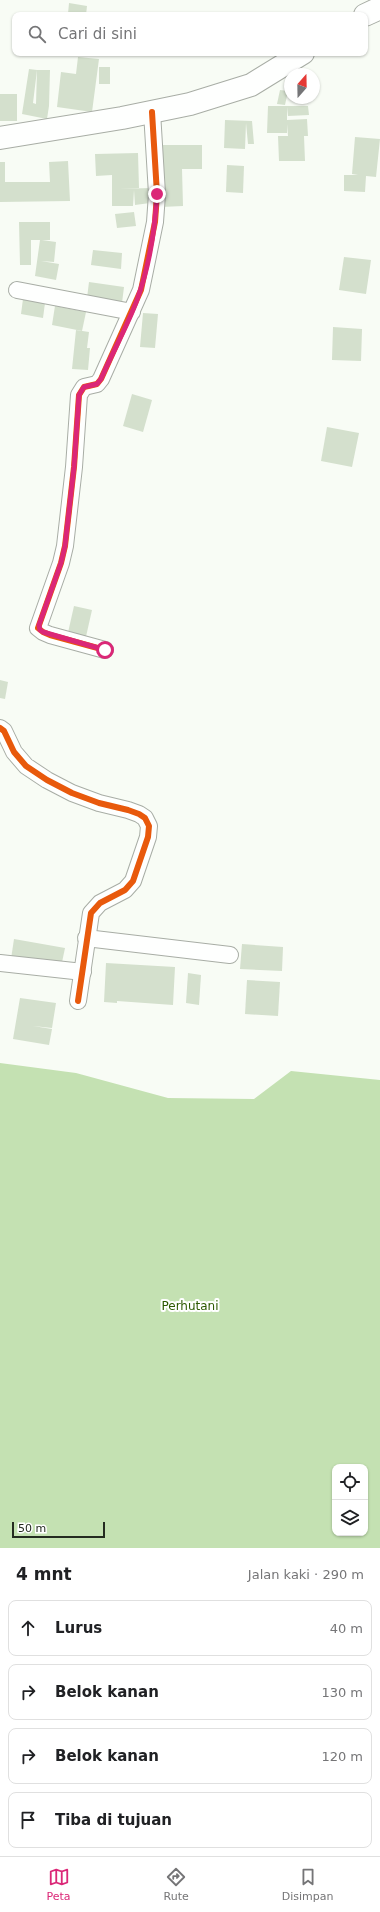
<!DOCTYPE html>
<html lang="id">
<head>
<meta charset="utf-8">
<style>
	:root { --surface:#fff; --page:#f2f2f2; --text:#202124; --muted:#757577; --line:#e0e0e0; --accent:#db2777 }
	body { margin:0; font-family:"DejaVu Sans",sans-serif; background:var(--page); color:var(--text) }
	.controls { position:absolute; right:12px; bottom:12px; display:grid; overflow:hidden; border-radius:8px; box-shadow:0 1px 3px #0004 }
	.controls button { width:36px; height:36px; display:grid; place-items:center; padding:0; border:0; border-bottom:1px solid var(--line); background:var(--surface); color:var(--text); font:20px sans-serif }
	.compass { position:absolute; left:284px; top:68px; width:36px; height:36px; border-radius:50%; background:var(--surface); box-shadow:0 1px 3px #0004; rotate:20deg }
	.scale { position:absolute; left:12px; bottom:10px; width:93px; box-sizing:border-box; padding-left:4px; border:2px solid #242b20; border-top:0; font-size:11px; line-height:14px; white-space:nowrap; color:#242b20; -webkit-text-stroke:3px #fff; paint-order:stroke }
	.stop { position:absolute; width:12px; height:12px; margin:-9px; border:3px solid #db2777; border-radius:50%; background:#fff }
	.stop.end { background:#db2777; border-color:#fff; box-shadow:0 1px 4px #0008 }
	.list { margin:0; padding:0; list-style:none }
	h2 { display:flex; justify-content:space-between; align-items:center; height:52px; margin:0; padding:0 16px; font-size:17px }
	h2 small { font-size:13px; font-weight:400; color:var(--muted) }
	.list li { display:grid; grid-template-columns:26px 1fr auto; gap:12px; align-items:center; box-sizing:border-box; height:56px; margin:0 8px 8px; padding:0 8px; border:1px solid var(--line); border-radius:8px }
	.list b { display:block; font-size:15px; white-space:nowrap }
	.list em { font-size:13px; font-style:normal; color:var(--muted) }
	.icon { flex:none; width:22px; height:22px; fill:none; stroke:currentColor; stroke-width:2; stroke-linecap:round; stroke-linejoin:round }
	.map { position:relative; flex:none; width:380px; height:1548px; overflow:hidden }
	.search { position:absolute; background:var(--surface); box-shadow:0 1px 3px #0004; left:12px; right:12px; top:12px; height:44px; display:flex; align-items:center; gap:10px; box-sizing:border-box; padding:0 14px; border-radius:8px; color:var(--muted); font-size:15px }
	.sheet { height:308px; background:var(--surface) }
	nav { display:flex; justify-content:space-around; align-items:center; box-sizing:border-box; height:56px; border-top:1px solid var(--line); background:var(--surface); font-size:11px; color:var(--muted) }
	nav a { display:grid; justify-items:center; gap:2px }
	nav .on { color:var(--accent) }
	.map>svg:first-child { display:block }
</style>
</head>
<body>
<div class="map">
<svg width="380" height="1548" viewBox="0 0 380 1548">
	<rect width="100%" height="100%" fill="#f8fcf5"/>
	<path fill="#c4e1b2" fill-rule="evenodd" d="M0,1063L76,1073L168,1098L254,1099L291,1071L380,1080V1548H0ZM335,1467H365V1533H335Z"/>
	<g fill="#d4e0cd">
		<polygon points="69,3 87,6 86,15 68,14"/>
		<polygon points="78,57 99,59 92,112 57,107 61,72 76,74"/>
		<rect x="99" y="67" width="11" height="17"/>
		<polygon points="29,69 37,70 33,103 36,104 37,70 50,70 49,106 47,119 22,114"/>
		<polygon points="280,90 288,91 285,105 277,104"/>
		<rect x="0" y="94" width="17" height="27"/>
		<polygon points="268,106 308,106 309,115 288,116 287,107 287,120 307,119 308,136 304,136 305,161 279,161 278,136 288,136 287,124 287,133 267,133"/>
		<polygon points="225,120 252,121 254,144 248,144 246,123 245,149 224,148"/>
		<polygon points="355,137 380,139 376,177 366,176 365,192 344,191 344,175 358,175 352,174"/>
		<polygon points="160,145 202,145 202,169 182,169 183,206 161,207"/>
		<polygon points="138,153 139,188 119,189 150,188 150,203 135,205 134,190 133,206 112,206 112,175 96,176 95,154"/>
		<polygon points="68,161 70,201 0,202 0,162 5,162 5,182 50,182 49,162"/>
		<polygon points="227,165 244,166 243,193 226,192"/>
		<polygon points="134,212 136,226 117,228 115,214"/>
		<polygon points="19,222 50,222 50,240 42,240 56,242 54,262 41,261 59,264 56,280 35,276 40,240 31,240 31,265 20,265"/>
		<polygon points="93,250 122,253 121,269 91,265"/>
		<polygon points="344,257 371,260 366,294 339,290"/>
		<polygon points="89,282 124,287 122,303 87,298"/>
		<polygon points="23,299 45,303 43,318 21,314"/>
		<polygon points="55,306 86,312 82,331 52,325"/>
		<polygon points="143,313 158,314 155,348 140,347"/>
		<polygon points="333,327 362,329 361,361 332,360"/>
		<polygon points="76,330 89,332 87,348 90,348 88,370 72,369"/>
		<polygon points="132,394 152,400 143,432 123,426"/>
		<polygon points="327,427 359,433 352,467 321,461"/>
		<polygon points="74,606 92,610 85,641 67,637"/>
		<polygon points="0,680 8,682 5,699 0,698"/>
		<polygon points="14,939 65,948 61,967 11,959"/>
		<polygon points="242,944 283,947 282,971 240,969"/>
		<polygon points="106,963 175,967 173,1005 117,1001 117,1003 104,1002"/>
		<polygon points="188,973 201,975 199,1005 186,1003"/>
		<polygon points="247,980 280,982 278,1016 245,1014"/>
		<polygon points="20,998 56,1003 52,1028 33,1026 52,1029 49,1045 13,1039"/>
	</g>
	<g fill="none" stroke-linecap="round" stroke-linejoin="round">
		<g stroke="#a8ada5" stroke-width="18">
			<g id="minor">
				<polyline points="17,290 132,312"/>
				<polyline points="105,650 50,635 43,632 38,628 61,563 65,546 74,467 79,395 84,387 97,384 101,379 141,290 155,222 157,194 152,112"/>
				<polyline points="0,728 4,731 14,752 26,766 47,780 72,793 99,803 128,810 139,814 145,818 149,826 148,837 133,881 125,890 100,903 91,913 78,1001"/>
				<polyline points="86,938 230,955"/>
				<polyline points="0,963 83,972"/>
			</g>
		</g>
		<g stroke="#a8ada5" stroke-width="24">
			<g id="highway">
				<polyline points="365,15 380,8"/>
				<polyline points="0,138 122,118 190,104 251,85 303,53"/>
			</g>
		</g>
		<use href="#minor" stroke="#fefffe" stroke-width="16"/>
		<use href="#highway" stroke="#fefffe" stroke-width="22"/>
		<g stroke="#fff" stroke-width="8">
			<g id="cycleway">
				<polyline points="105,650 50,635 43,632 38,628 61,563 65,546 74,467 79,395 84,387 97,384 101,379 141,290 155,222 157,194 152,112"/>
				<polyline points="0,728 4,731 14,752 26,766 47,780 72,793 99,803 128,810 139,814 145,818 149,826 148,837 133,881 125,890 100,903 91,913 78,1001"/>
			</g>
		</g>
		<use href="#cycleway" stroke="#e8590c" stroke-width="6"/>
	</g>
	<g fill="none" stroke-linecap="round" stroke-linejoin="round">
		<path stroke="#db2777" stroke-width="5" d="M105,650L43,632L40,630L39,625L61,563L65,546L74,467L79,395L84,387L97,384L101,379C112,353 127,327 137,300C149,267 155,230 157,194"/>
	</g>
	<g text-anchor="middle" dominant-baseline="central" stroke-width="4" stroke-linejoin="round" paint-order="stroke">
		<g font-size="12" fill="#2c5901" stroke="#fff">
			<text x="190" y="1306">Perhutani</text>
		</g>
	</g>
</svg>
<div class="controls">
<button><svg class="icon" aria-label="locate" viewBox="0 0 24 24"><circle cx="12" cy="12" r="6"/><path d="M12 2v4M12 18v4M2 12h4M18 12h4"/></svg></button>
<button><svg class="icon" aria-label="layers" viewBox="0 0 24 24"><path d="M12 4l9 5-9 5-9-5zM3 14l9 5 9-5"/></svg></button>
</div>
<svg class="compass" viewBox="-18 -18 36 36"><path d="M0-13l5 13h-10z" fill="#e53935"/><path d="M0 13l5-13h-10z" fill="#757577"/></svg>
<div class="scale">50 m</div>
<div class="stop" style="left:105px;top:650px"></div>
<div class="stop end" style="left:157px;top:194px"></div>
<div class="search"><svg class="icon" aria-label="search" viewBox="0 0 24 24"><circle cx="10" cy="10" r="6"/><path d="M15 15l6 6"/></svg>Cari di sini</div>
</div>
<section class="sheet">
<h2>4 mnt<small>Jalan kaki · 290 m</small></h2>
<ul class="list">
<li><svg class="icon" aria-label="ahead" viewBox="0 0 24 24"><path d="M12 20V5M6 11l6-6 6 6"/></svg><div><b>Lurus</b></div><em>40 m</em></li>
<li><svg class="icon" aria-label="right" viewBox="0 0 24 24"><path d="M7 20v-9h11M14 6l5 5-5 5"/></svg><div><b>Belok kanan</b></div><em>130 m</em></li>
<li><svg class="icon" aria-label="right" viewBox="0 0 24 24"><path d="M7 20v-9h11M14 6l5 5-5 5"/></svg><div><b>Belok kanan</b></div><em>120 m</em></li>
<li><svg class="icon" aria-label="arrive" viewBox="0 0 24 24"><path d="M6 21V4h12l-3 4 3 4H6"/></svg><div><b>Tiba di tujuan</b></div></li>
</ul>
</section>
<nav>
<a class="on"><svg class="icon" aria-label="map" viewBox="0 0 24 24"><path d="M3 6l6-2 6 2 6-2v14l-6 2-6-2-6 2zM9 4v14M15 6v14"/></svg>Peta</a>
<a><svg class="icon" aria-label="directions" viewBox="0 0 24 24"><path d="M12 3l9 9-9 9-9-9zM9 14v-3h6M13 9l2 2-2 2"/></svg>Rute</a>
<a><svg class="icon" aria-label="saved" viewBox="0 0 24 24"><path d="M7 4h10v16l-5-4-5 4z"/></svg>Disimpan</a>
</nav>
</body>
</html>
